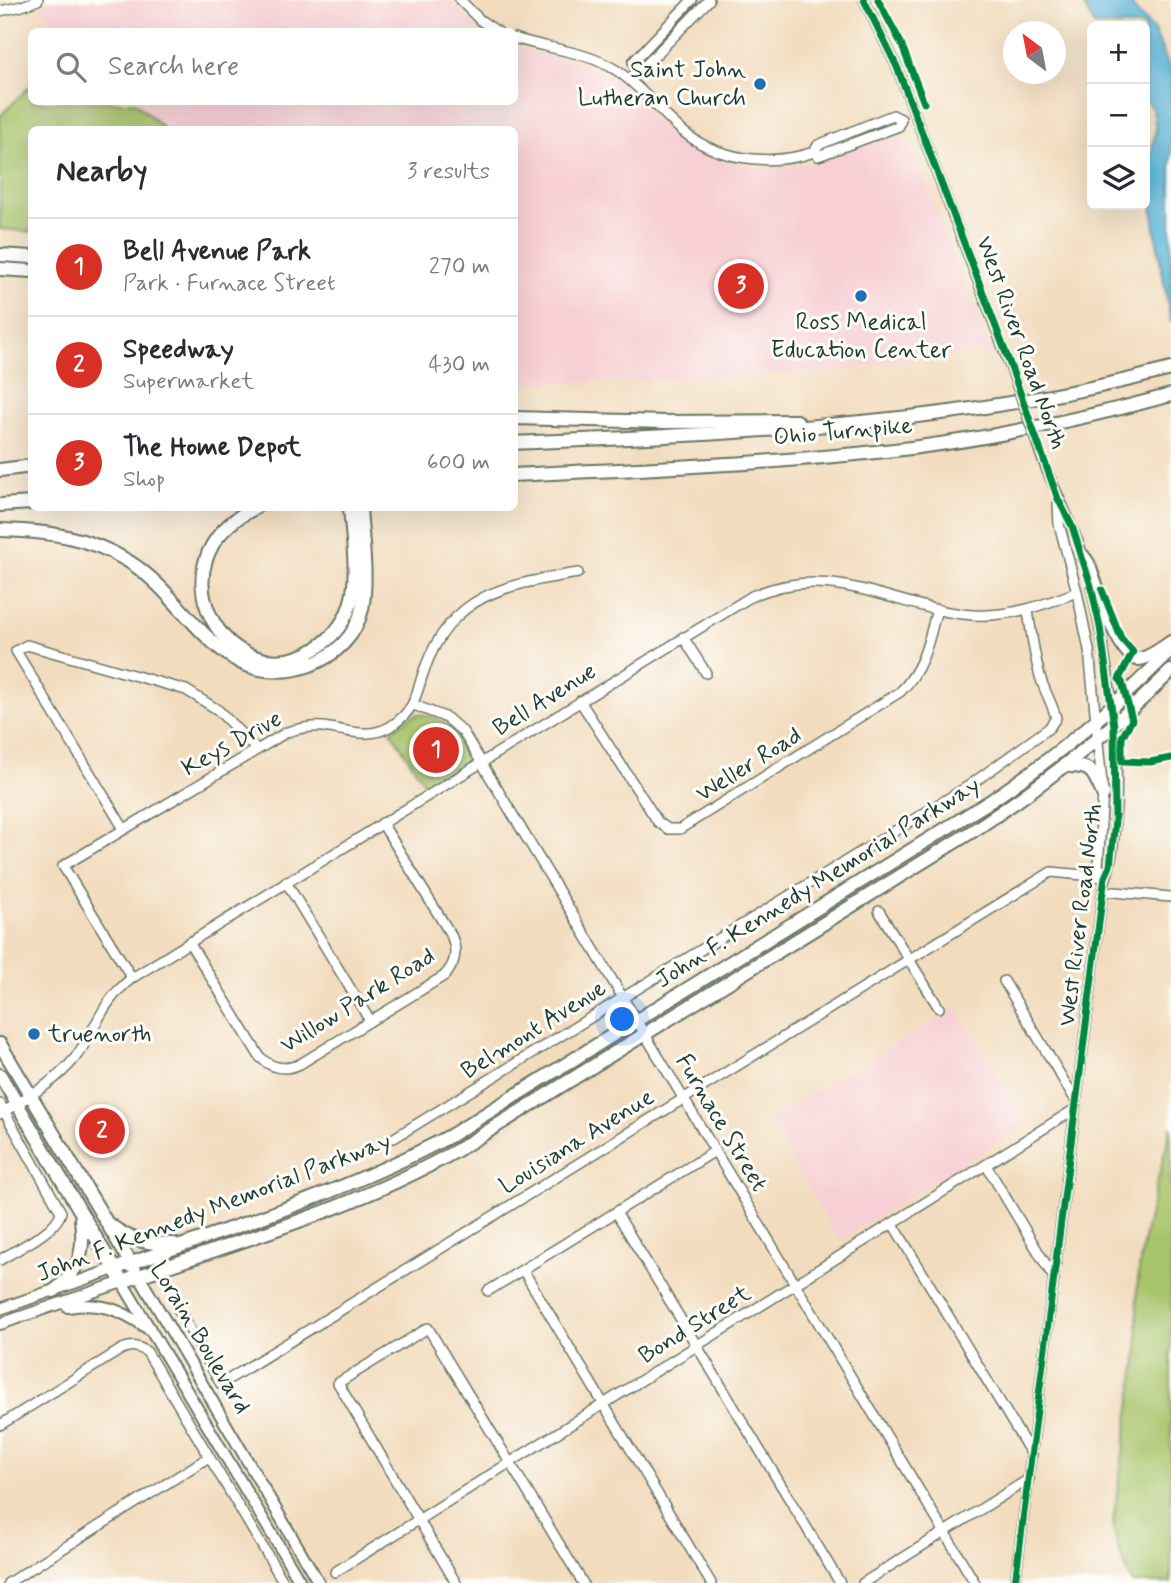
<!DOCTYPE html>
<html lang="en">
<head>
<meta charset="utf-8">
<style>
	:root { --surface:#fff; --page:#f7f7f7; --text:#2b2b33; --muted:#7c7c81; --line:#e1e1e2; --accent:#d93025 }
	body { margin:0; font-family:Mynerve,sans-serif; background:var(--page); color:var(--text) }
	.controls { position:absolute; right:21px; top:21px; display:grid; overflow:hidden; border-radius:10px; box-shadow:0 7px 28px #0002 }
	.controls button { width:63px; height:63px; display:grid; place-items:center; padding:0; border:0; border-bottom:2px solid var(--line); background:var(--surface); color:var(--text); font:35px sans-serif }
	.compass { position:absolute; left:1003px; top:21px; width:63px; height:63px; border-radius:50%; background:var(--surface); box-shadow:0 7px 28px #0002; rotate:328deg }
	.you { position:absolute; left:623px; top:1020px; width:24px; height:24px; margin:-18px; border:5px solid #fff; border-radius:50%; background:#1a73e8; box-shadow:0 0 0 10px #1a73e833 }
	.badge { display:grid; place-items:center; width:46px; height:46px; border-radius:50%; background:var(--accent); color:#fff; font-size:23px; font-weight:700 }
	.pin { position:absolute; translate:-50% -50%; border:4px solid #fff; box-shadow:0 2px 7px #0006 }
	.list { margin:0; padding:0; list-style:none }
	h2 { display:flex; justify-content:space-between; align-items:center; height:91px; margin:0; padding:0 28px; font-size:30px }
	h2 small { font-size:23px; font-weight:400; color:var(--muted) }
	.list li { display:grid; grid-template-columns:46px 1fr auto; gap:21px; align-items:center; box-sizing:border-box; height:98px; padding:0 28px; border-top:2px solid var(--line) }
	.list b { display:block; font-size:26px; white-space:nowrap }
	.list p { margin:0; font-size:23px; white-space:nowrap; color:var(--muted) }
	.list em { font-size:23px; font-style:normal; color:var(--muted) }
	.icon { flex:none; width:38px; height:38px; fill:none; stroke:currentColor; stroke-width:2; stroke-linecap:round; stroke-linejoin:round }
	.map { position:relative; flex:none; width:1171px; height:1583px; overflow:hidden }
	.search { position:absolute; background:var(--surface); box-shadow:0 7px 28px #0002; left:28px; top:28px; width:490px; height:77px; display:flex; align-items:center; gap:18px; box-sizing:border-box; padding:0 24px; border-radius:10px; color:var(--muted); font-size:26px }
	.panel { position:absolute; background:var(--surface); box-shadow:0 7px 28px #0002; left:28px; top:126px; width:490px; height:385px; border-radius:10px }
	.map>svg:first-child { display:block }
</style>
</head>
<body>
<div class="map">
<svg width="1171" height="1583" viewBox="0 0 1171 1583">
	<rect width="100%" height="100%" fill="#fdfcf7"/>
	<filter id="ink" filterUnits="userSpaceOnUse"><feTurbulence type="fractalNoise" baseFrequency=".0143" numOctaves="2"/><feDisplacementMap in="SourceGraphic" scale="14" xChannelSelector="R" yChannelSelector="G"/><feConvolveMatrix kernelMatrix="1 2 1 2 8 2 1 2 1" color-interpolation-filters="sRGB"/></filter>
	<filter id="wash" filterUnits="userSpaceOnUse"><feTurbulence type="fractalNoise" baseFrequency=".00686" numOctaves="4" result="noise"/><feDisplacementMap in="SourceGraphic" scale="28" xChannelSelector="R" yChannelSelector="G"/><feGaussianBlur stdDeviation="1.57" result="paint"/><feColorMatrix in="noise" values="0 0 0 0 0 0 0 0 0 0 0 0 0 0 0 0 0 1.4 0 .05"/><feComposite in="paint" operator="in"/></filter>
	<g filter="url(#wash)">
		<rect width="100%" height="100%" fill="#f2dcbe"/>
		<g fill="#f7cfd4">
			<polygon points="54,0 447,0 481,31 63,31 40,9"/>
			<polygon points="515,46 597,69 613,79 676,138 704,155 741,166 764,168 815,164 887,136 899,136 905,140 910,144 993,358 985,353 970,351 833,371 655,380 515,384 514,130 164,129 135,102 514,102"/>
			<polygon points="956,1009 1026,1125 839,1241 768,1119"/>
		</g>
		<g fill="#a8c46b" stroke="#648050" stroke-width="2">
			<polygon points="31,85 32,102 135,102 164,129 32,130 31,232 0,229 0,116"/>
			<path d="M418,714C443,715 458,733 470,752V759L466,764L427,788L391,731L411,717Z"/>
			<path d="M1171,1126V1583H1132L1117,1546L1113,1521L1137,1360C1139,1337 1136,1313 1137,1290C1141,1235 1159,1180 1171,1126Z"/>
		</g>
		<polygon fill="#5cb6d9" stroke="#3e7a86" stroke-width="2" points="1081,0 1130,0 1134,9 1154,30 1171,72 1171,323 1156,236 1148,171 1156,128 1153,110 1145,99 1145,26 1095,26"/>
	</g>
	<g filter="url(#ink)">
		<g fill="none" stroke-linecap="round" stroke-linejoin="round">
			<g stroke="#697564" stroke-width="12">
				<g id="minor">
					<polyline points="460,0 480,20 498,32"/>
					<polyline points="692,0 633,62 635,69 641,70 709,0"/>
					<polyline points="864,0 897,67 1013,374"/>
					<polyline points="0,11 22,6 38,0"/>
					<path d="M514,38C548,49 586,51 616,70C638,84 659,110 679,128C714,160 770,167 814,152L818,156L899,126L901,119L893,115L818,145L814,152"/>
					<path d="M1042,458C1055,492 1073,524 1084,559"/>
					<polyline points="1058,504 1059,524 1077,592 1089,650 1103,794 1098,866 1105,877"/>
					<polyline points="683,637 706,673"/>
					<path d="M580,701L658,822L668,829H680L900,692C924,669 929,639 937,609"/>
					<polyline points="414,705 447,718 463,732 975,1583"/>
					<polyline points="124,829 16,651 27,645 186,690 218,710 256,749"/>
					<polyline points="286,882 370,1021"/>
					<polyline points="1103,891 1171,897"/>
					<polyline points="879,911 939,1008"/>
					<path d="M189,942L260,1057C272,1069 285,1071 300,1064L444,976C456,964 458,951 451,935L382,823"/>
					<path d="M132,978L63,866L287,732C301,728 314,725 329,728C350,731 370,739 391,726C417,709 415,695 425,668C453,592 507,585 578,573"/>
					<polyline points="1004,981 1076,1101"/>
					<path d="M0,1104L61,1212C57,1231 17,1249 0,1260"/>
					<path d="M0,1114C26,1098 55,1083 75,1058C98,1028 99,1004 132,978L752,596C835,560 892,609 973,615C1011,617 1043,605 1077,592"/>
					<path d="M394,1138L970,785L1049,728L1056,718C1052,702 1044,691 1040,676C1034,655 1031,632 1028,610"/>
					<polyline points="986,1165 1054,1278"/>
					<polyline points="616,1212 840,1583"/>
					<polyline points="893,1224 1032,1455"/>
					<polyline points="523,1270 711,1583"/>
					<polyline points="488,1291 715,1151"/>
					<polyline points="177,1307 221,1384 1051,872 1105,877"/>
					<path d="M0,1425L122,1349C132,1345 138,1346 147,1352L284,1583"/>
					<polyline points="335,1572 1075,1109"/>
					<polyline points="8,1583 209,1457"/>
					<polyline points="456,1583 338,1383 428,1328 583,1583"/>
					<polyline points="863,1583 1029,1479"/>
					<path d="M1015,1583L1103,891C1104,881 1108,874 1110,865C1113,852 1114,836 1115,822C1121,744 1108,663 1091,586"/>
				</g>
			</g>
			<g stroke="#697564" stroke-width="14">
				<g id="major">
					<polyline points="139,1276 319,1583"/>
					<path d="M68,1307C100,1301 122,1310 147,1328"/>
					<polyline points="0,1309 114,1269"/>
					<polyline points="0,1324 122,1282 301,1583"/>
				</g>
			</g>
			<g stroke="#697564" stroke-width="16">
				<g id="highway">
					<polyline points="0,255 32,257"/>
					<polyline points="0,269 32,271"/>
					<polyline points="514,418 665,422 797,421"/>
					<path d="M514,443C735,433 957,426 1171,369"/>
					<polyline points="0,470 32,466"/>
					<path d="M514,475C647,468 780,464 911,448C999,437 1086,418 1171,395"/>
					<polyline points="0,505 32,503"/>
					<path d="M255,508C145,561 229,702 315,649C334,637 347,620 352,598C358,573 352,534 350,508"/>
					<path d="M0,530C46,531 87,536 128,561C169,586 193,632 233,658C278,688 350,663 362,609C368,577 362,540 360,508"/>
					<path d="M1083,556L1088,563C1095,580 1118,656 1137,659C1147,660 1162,648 1171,642"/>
					<path d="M1065,766C1092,765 1093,771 1103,794"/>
					<polyline points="0,1044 135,1270"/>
					<path d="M0,1075L122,1282C234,1242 352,1210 456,1151L976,829C1046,783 1111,731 1171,671"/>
					<path d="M110,1225C130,1241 149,1244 174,1244"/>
					<path d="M114,1269C228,1229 344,1193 450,1136L992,800C1057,756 1117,705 1171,650"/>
					<path d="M54,1291C80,1272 85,1250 81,1219"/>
				</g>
			</g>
			<use href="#minor" stroke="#fff" stroke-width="9"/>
			<use href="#major" stroke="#fff" stroke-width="10"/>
			<use href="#highway" stroke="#fff" stroke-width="12"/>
			<g stroke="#697564" stroke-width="12" stroke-linecap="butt">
				<polyline id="minor-bridge" points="1013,374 1042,458"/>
			</g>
			<use href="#minor-bridge" stroke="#fff" stroke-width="9"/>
			<g stroke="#fdfcf7" stroke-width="11">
				<g id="cycleway">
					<polyline points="864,0 897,67 1007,356 1058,499 1072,526 1091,586 1100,627 1114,726 1115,821 1110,866 1105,877 1103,891 1015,1583"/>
					<polyline points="878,0 901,43 924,103"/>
					<polyline points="1102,590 1121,638 1133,652 1119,679 1122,682 1132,720 1122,737 1122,761 1150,762 1171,758"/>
				</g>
			</g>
			<use href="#cycleway" stroke="#00873e" stroke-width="7"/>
		</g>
	</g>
	<g fill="#1f6fb2" stroke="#fdfcf7" stroke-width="2.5">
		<circle cx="760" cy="84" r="7"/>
		<circle cx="861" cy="296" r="7"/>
		<circle cx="34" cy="1034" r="7"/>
	</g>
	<g text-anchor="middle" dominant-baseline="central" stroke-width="6" stroke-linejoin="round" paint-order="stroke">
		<g font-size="24" fill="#1f3d34" stroke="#fdfcf7" text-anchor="end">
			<text x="746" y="70">Saint John<tspan x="746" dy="28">Lutheran Church</tspan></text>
			<text x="861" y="322" text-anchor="middle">Ross Medical<tspan x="861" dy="28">Education Center</tspan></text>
			<text x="48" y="1034" text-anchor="start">truenorth</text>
		</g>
		<g font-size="24" fill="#1f3d34" stroke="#fdfcf7">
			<text transform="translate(1021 343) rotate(70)">West River Road North</text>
			<text transform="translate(843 432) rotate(-5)">Ohio Turnpike</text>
			<text transform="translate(545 700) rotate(-32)">Bell Avenue</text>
			<text transform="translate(232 744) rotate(-29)">Keys Drive</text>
			<text transform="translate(749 765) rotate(-32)">Weller Road</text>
			<text transform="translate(818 883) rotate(-32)">John F. Kennedy Memorial Parkway</text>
			<text transform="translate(1081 915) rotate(-83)">West River Road North</text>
			<text transform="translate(358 1001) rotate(-32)">Willow Park Road</text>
			<text transform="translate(534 1030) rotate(-32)">Belmont Avenue</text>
			<text transform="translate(721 1123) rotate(59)">Furnace Street</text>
			<text transform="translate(577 1142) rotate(-32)">Louisiana Avenue</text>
			<text transform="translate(214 1208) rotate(-21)">John F. Kennedy Memorial Parkway</text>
			<text transform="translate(695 1325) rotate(-32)">Bond Street</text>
			<text transform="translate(200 1338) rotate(59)">Lorain Boulevard</text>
		</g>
	</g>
</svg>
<div class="controls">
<button>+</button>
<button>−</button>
<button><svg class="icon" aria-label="layers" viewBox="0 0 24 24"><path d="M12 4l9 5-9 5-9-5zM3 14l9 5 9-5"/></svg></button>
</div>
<svg class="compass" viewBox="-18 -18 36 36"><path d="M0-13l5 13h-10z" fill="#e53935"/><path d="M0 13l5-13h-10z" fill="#7c7c81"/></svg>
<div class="you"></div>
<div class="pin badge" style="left:436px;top:750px">1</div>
<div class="pin badge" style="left:102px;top:1131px">2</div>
<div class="pin badge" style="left:741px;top:286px">3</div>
<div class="search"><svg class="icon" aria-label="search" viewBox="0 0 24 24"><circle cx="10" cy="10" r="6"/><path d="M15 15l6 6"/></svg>Search here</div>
<section class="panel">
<h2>Nearby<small>3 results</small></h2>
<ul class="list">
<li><span class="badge">1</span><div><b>Bell Avenue Park</b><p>Park · Furnace Street</p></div><em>270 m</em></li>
<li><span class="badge">2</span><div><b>Speedway</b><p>Supermarket</p></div><em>430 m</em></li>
<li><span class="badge">3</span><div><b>The Home Depot</b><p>Shop</p></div><em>600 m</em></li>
</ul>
</section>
</div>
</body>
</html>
